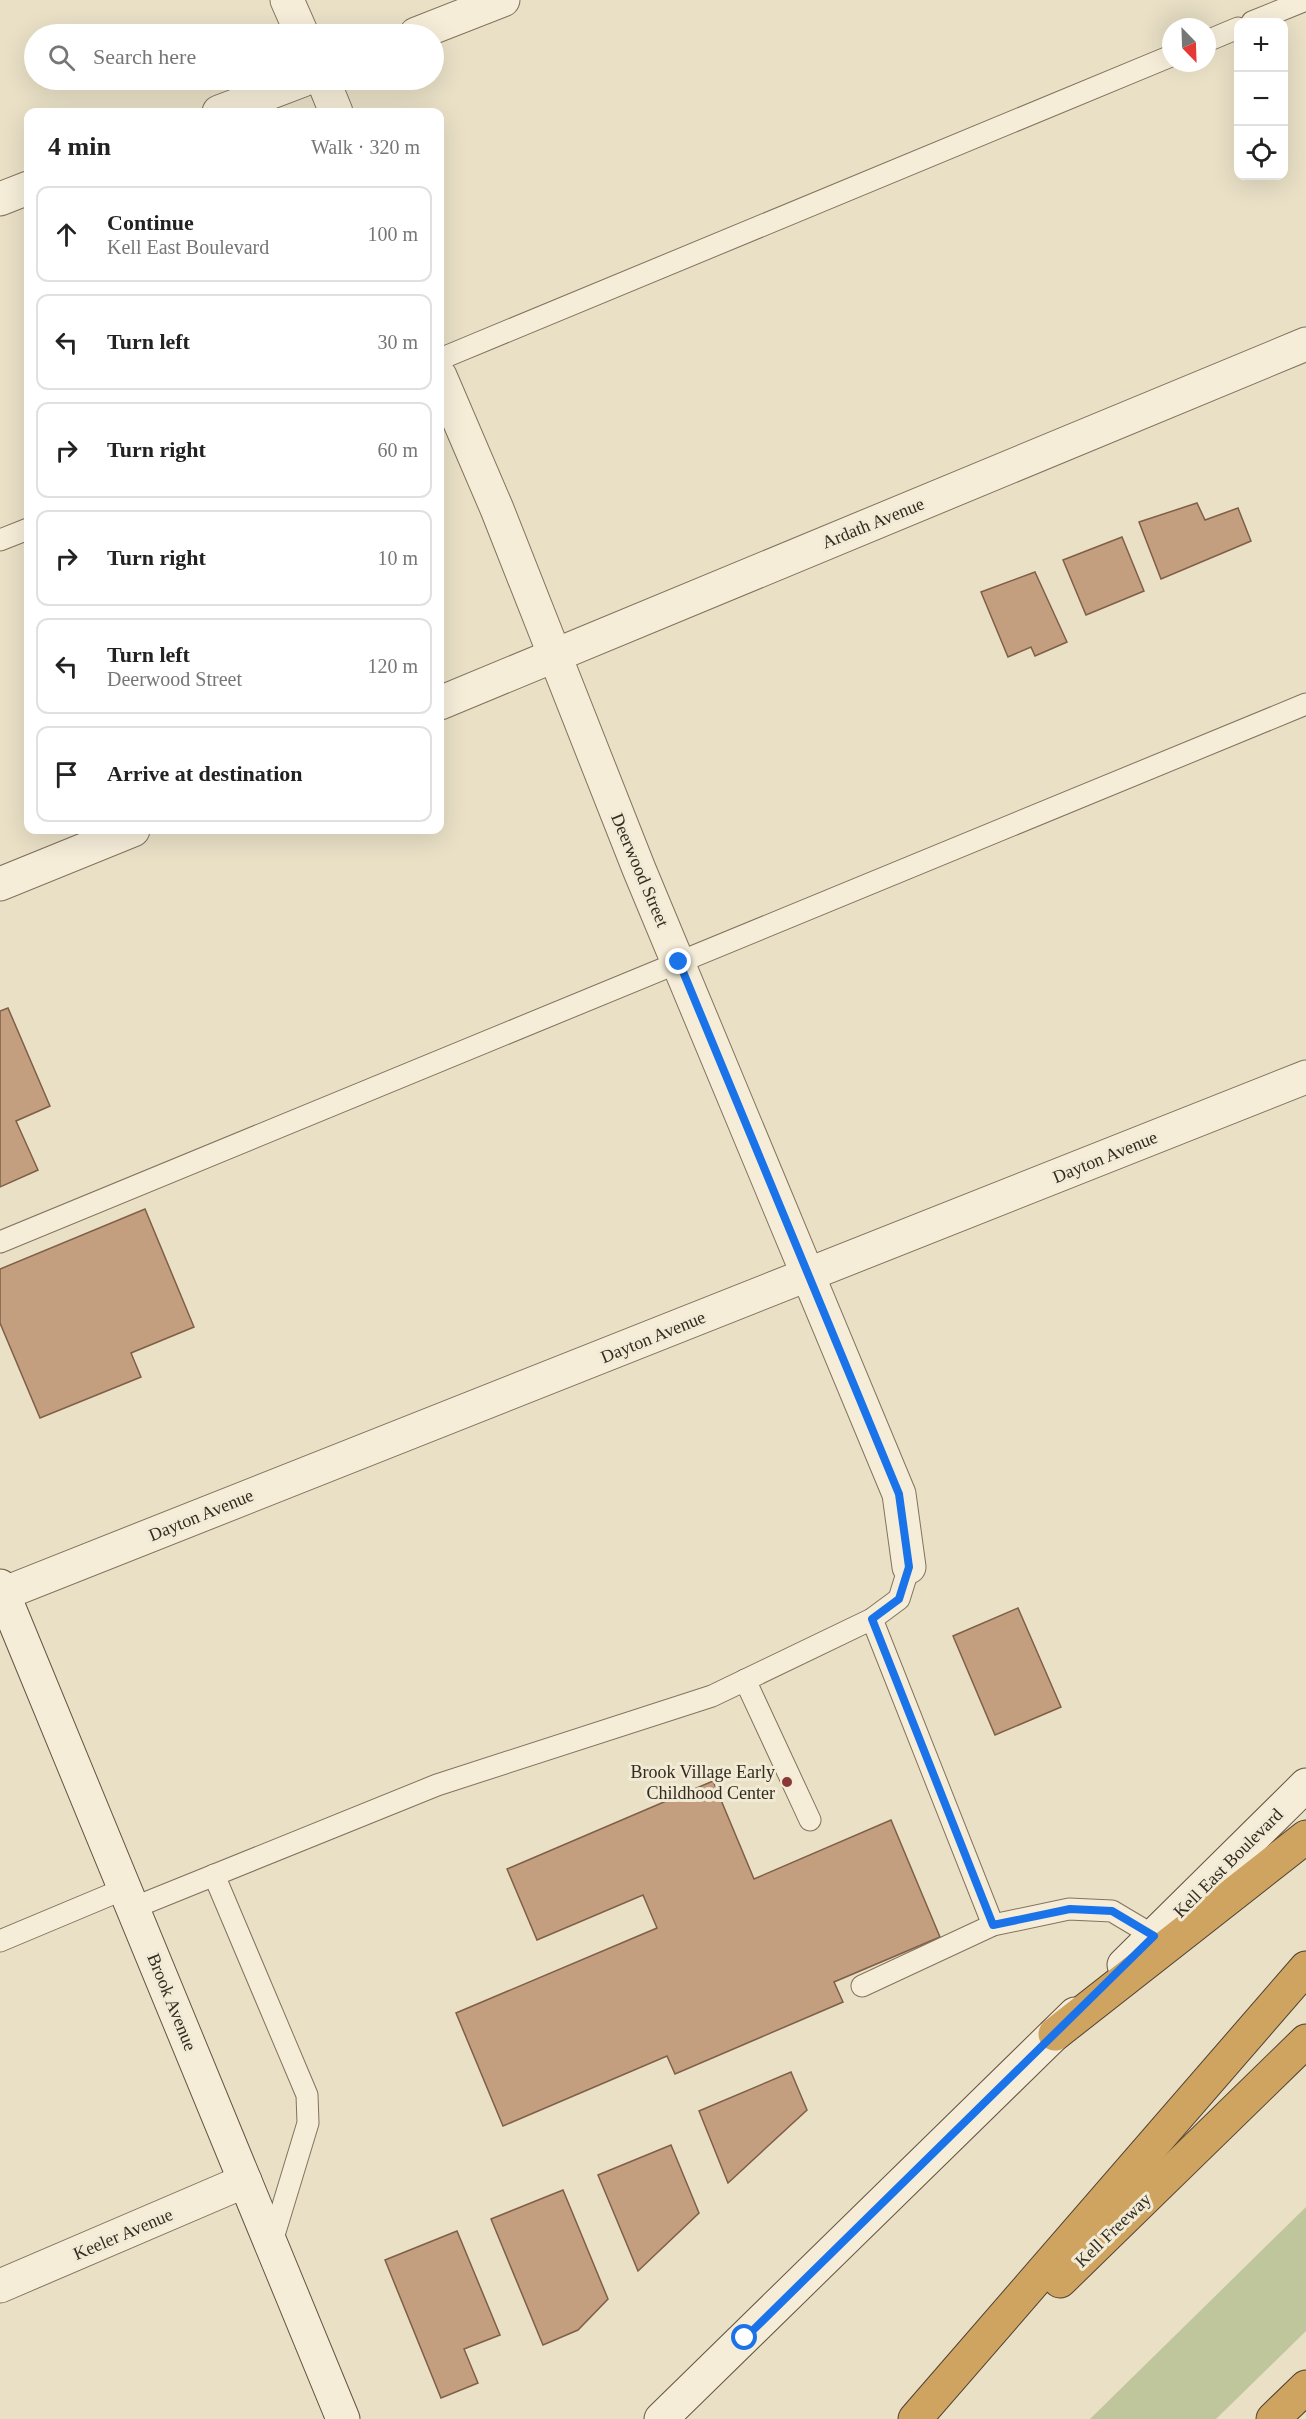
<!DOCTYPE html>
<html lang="en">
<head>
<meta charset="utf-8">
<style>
	:root { --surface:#fff; --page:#f2f2f2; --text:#222; --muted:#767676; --line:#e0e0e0 }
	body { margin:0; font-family:Georgia,serif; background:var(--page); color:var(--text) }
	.controls { position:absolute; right:18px; top:18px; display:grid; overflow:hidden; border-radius:12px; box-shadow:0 6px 24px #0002 }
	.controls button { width:54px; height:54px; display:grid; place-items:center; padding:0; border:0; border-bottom:2px solid var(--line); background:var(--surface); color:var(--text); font:30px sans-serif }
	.compass { position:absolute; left:1162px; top:18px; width:54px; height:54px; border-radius:50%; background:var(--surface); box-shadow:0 6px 24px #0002; rotate:157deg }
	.stop { position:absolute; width:18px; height:18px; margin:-14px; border:4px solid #1a73e8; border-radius:50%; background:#fff }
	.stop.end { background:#1a73e8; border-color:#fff; box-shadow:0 2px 6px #0008 }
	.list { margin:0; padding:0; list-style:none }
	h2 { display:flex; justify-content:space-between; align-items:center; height:78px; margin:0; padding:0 24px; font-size:26px }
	h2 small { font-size:20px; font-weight:400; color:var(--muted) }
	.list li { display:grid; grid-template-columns:39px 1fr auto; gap:18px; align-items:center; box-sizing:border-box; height:96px; margin:0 12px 12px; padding:0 12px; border:2px solid var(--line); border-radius:12px }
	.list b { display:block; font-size:22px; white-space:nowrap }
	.list p { margin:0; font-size:20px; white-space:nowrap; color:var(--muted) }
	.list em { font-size:20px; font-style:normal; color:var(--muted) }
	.icon { flex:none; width:33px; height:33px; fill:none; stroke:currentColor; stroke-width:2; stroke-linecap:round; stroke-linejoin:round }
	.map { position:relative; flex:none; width:1306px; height:2419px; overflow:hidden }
	.search { position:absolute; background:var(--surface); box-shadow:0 6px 24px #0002; left:24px; top:24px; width:420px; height:66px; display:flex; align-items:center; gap:15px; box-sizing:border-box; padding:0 21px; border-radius:33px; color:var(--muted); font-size:22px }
	.panel { position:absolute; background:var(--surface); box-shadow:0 6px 24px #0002; left:24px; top:108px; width:420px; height:726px; border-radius:12px }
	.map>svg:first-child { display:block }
</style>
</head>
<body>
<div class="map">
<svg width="1306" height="2419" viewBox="0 0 1306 2419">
	<rect width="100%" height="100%" fill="#e9e0c6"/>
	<polygon fill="#bfc69b" points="1306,2207 1306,2331 1216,2419 1090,2419"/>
	<g fill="#c39f80" stroke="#7f5f46" stroke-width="1.5">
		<polygon points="1197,503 1205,520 1238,508 1251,541 1161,579 1139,522"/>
		<polygon points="1122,537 1144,591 1086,615 1063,560"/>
		<polygon points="1035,572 1067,642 1035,656 1031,647 1008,657 981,592"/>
		<polygon points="8,1008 50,1106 16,1121 38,1170 0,1187 0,1011"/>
		<polygon points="145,1209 194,1327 131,1353 141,1377 40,1418 0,1323 0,1269"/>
		<polygon points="1018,1608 1061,1707 995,1735 953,1636"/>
		<polygon points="713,1781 754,1879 891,1820 940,1937 834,1982 843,2002 675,2074 667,2056 503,2126 456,2013 657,1928 643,1895 537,1940 507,1869"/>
		<polygon points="791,2072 807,2110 728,2183 699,2111"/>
		<polygon points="671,2145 699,2213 638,2271 598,2175"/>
		<polygon points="563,2190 608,2299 578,2330 543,2345 491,2219"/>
		<polygon points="457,2231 500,2335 464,2349 478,2383 441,2398 385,2260"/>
	</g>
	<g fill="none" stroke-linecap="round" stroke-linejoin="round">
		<g stroke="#82735e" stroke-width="23">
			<g id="lane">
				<polyline points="1252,22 1306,0"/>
				<polyline points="1207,41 1238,28"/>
				<polyline points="440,359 1171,56"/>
				<polyline points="0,540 28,529"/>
				<polyline points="0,1242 1306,704"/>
				<polyline points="872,1619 993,1925"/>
				<polyline points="745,1680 810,1820"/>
				<polyline points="214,1875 307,2095 308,2123 271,2245"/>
				<polyline points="133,1908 437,1785 712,1696 872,1619 899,1599 909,1567"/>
				<polyline points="0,1941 124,1889"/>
				<polyline points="862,1986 993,1925 1069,1909 1112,1911 1154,1936"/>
			</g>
		</g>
		<g stroke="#82735e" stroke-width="35">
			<g id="street">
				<polyline points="287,0 302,34"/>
				<polyline points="416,34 503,0"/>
				<polyline points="323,80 336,112"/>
				<polyline points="219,112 303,80"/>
				<polyline points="0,199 28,188"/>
				<polyline points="440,376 497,509 639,869 899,1494 909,1567"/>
				<polyline points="440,703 1306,344"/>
				<polyline points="0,884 133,830"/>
				<polyline points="0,1595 1306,1077"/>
				<polyline points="0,2286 245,2181"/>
			</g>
		</g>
		<g stroke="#645441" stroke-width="35">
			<g id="secondary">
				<polyline points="0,1586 343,2419"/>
				<polyline points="1124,1965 1306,1785"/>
				<polyline points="661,2419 1075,2014"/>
			</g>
		</g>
		<g stroke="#504131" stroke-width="35">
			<g id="highway">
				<polyline points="1055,2034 1306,1837"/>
				<polyline points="1060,2281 1306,2041"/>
				<polyline points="915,2419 1306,1968"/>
				<polyline points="1273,2419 1306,2387"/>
			</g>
		</g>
		<use href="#lane" stroke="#f5edd8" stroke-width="21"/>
		<use href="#street" stroke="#f5edd8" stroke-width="33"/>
		<use href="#secondary" stroke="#f5edd8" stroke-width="33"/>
		<use href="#highway" stroke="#cfa360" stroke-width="33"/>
	</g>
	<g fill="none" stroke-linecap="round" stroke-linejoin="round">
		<polyline stroke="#1a73e8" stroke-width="8" points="679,962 899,1494 909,1567 899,1599 872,1619 993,1925 1070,1909 1112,1911 1154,1936 745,2338"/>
	</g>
	<circle fill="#8a3835" stroke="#f1ead5" stroke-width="2" cx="787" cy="1782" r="6"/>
	<g text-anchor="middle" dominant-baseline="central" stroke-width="6" stroke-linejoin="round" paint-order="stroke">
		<g font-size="18" fill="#342b20" stroke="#f1ead5">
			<text transform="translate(873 523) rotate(-22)">Ardath Avenue</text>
			<text transform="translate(640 870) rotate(67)">Deerwood Street</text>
			<text transform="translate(1105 1157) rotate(-22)">Dayton Avenue</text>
			<text transform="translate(653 1337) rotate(-22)">Dayton Avenue</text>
			<text transform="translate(201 1515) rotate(-22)">Dayton Avenue</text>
			<text transform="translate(1228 1863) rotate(-45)">Kell East Boulevard</text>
			<text transform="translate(172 2002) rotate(68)">Brook Avenue</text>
			<text transform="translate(1113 2230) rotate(-44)">Kell Freeway</text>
			<text transform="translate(123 2234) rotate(-23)">Keeler Avenue</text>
		</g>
		<g font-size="18" fill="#342b20" stroke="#f1ead5" text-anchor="end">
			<text x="775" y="1772">Brook Village Early<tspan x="775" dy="21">Childhood Center</tspan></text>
		</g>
	</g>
</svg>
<div class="controls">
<button>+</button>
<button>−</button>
<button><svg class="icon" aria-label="locate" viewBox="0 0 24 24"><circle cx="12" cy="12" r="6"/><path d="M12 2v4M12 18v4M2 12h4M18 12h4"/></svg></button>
</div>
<svg class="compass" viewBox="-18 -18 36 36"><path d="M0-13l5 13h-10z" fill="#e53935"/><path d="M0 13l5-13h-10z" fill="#767676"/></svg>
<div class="stop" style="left:745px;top:2338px"></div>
<div class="stop end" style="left:679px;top:962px"></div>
<div class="search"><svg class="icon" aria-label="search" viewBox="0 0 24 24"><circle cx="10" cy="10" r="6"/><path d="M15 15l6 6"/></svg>Search here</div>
<section class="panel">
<h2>4 min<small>Walk · 320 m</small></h2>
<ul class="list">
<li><svg class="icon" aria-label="ahead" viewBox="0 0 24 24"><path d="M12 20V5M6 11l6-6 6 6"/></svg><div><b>Continue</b><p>Kell East Boulevard</p></div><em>100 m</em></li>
<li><svg class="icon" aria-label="left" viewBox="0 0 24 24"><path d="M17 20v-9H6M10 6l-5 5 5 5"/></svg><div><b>Turn left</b></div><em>30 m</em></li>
<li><svg class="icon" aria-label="right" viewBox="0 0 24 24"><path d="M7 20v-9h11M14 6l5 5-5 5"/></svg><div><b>Turn right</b></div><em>60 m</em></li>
<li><svg class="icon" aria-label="right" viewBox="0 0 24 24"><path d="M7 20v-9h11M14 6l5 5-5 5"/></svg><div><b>Turn right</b></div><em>10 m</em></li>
<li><svg class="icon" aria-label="left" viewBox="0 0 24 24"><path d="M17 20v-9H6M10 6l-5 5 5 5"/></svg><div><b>Turn left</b><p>Deerwood Street</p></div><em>120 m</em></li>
<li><svg class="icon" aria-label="arrive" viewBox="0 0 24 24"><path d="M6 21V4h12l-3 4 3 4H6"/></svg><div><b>Arrive at destination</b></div></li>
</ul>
</section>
</div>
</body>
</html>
